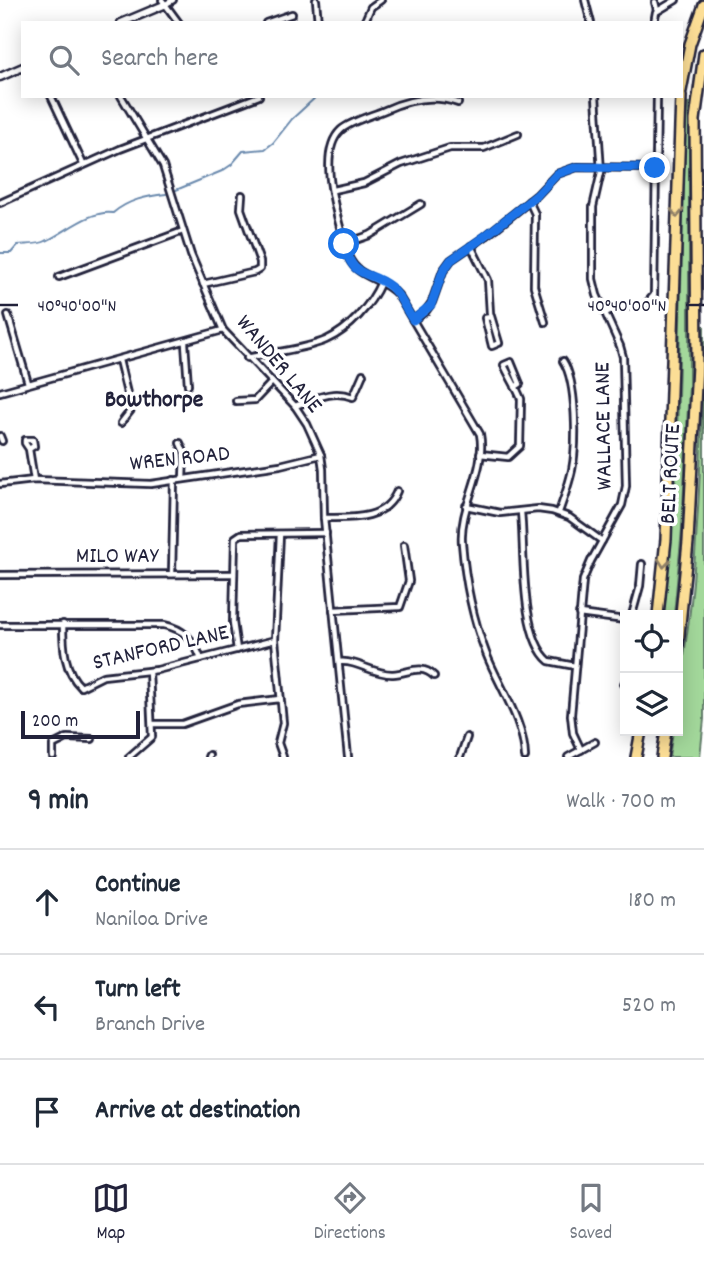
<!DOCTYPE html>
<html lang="en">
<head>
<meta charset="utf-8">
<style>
	:root { --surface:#fff; --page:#f6f6f7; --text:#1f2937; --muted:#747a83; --line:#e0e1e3; --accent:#22223b }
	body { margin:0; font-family:Dekko,sans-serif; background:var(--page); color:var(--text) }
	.controls { position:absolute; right:21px; bottom:21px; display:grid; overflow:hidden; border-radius:0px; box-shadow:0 4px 18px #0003 }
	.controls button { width:63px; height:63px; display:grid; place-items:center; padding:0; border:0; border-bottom:2px solid var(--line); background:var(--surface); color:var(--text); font:35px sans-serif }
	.scale { position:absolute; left:21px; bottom:18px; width:119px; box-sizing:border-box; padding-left:7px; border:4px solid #22223b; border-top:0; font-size:19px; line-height:24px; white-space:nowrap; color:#22223b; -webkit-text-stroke:5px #fff; paint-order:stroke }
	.stop { position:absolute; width:21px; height:21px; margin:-16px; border:5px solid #1a73e8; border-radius:50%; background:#fff }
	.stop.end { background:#1a73e8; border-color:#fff; box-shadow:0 2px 7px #0008 }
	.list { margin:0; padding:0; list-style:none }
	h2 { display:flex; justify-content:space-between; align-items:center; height:91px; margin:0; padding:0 28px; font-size:30px }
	h2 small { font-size:23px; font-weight:400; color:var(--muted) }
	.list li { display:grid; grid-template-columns:46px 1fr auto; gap:21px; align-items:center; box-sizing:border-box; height:105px; padding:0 28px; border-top:2px solid var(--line) }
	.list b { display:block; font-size:26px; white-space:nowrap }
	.list p { margin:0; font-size:23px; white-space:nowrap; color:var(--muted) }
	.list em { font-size:23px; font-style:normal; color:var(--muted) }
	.icon { flex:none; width:38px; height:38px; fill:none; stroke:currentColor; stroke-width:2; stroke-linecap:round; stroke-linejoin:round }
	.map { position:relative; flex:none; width:704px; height:757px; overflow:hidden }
	.search { position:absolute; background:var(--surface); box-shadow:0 4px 18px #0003; left:21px; right:21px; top:21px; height:77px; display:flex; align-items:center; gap:18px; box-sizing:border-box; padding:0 24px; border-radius:0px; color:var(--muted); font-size:26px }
	.sheet { height:406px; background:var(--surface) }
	nav { display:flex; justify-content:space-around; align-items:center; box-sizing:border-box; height:98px; border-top:2px solid var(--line); background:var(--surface); font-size:19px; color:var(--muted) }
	nav a { display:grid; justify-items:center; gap:4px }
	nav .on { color:var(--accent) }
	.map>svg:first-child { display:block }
</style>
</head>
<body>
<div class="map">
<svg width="704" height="757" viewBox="0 0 704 757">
	<rect width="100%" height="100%" fill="#fff"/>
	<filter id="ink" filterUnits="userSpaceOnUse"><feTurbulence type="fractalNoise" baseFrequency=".0143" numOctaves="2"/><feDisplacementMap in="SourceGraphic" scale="14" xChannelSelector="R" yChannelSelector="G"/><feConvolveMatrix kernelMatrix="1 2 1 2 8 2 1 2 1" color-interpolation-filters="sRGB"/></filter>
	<g filter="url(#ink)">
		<g fill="#a3d89b" stroke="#627d6b" stroke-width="2">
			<polygon points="689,103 689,385 682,529 674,615 664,615 676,473 685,136 687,104"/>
			<path d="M704,325V719L700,757H669L673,731H678C678,680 689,632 693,582C700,496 703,410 704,325Z"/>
		</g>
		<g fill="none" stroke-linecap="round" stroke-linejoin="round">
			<g stroke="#6b8aae" stroke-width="2">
				<polyline points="176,190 222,171 231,165 243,151 265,149 273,143 292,119 317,96"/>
				<path d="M0,253H11L18,245C26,244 39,245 46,241C66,232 89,210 113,213C128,200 147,196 166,194"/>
			</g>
			<g stroke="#22223b" stroke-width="10">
				<g id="minor">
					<polyline points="162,0 179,23"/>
					<polyline points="316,0 318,23"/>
					<polyline points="585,0 591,23"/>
					<polyline points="655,2 657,10"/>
					<polyline points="164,5 173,0"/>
					<polyline points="266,23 292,14"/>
					<polyline points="364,23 371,7 381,0"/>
					<polyline points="654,23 656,12 676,0"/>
					<polyline points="51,96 83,164"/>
					<polyline points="121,96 163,166 191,255 223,330 295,406 307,424 321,455 323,469 324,518 348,757"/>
					<path d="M458,103C433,94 407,100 385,110C371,116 351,121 341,130C315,154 339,220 346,250C355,281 379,274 398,295L480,434C487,471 459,506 462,543C465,580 473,619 486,653C499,687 524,720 525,757"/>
					<polyline points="333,190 364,183 401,164 450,148 484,148 518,134"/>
					<polyline points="529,201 535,214 534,286 545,322"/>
					<polyline points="0,203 120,149 259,96"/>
					<polyline points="344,244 370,235 421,204"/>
					<polyline points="471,246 488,280 490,313 499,343 492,346 485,318 491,317"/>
					<polyline points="59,277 183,231"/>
					<polyline points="203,284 255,272 260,269 260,262 241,209 242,195"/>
					<polyline points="605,313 619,307 645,305 654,295 657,96"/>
					<polyline points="8,315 28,383"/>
					<polyline points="413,320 426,311 432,302 443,271 451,260 486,236 537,195 557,174 577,167 655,168"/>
					<polyline points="185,343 188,385"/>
					<path d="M247,358C272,352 303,350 326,340C350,329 371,305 381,282"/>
					<polyline points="119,360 131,410 121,423"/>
					<polyline points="0,392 223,330"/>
					<polyline points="236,401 255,400 272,382"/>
					<path d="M295,406C315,399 332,389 353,397L363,374"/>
					<polyline points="0,436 2,441"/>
					<polyline points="180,443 184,452 183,479"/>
					<polyline points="29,449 34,446 33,440 25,440 25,443 29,449 34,480"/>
					<path d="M480,454L508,457L520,446L521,399C517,388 509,376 504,365L511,362L520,384L515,387"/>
					<polyline points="0,484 34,480 151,484 280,465 321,455"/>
					<polyline points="466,506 500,513 538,509 552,511 569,517 602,541"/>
					<path d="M521,512C525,548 519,636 549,661L575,666"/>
					<path d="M559,512C564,498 569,484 572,470C577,445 577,382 563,361"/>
					<path d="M324,518C351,518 385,521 397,491"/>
					<polyline points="280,534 275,640 283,723 278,743 283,757"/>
					<polyline points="172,574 174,480"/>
					<polyline points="0,575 234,574"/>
					<polyline points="333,610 400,607 409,581 404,545"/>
					<polyline points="579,614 625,620"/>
					<polyline points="632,615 640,586 642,564"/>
					<path d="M63,624C63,647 64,671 81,687L103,676L157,670L275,640"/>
					<path d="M0,625H164C184,629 194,640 201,659"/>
					<polyline points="237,650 233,622 235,538 241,534 326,533"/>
					<path d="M339,662C358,660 374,675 393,674C409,673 421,663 434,676"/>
					<polyline points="624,684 625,682"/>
					<polyline points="152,724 182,724 238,704 280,699"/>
					<polyline points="581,750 573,733 571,715 583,580 591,561 622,505 626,486 623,357 620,346 597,295 593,279 593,207 601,172 596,96"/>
					<polyline points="53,757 53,745 67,738 92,739"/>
					<polyline points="129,757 152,737 149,671"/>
					<polyline points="208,757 209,755"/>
					<polyline points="460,757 467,737"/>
					<polyline points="568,757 595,742"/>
				</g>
			</g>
			<g stroke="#22223b" stroke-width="11">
				<g id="tertiary">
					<polyline points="121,23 164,5"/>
					<polyline points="0,77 23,67"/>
				</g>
			</g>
			<g stroke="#22223b" stroke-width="14">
				<g id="motorway">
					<polyline points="681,91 690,44 704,5"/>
					<polyline points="658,615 666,539 681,96"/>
					<polyline points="678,645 688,542 697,365 695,120 704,54"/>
					<polyline points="636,757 641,731"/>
					<polyline points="662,757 666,731"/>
				</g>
			</g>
			<use href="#minor" stroke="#fff" stroke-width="4.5"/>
			<use href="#tertiary" stroke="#fff" stroke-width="6"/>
			<use href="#motorway" stroke="#fcde96" stroke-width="9"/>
		</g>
		<defs><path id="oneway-chevron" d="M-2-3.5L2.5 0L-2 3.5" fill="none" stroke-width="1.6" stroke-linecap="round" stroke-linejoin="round" transform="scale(1.75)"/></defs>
		<g stroke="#8f8068">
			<use href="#oneway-chevron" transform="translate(677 213) rotate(91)"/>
			<use href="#oneway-chevron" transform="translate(664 563) rotate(96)"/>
		</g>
	</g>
	<g fill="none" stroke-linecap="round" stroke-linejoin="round" filter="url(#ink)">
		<path stroke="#1a73e8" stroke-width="9" d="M344,244C353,282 368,268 391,287C400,295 406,310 413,320L431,305L443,271L451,260L485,236L537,195L557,174L577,167L655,168"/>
	</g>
	<path fill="none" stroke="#22223b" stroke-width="2.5" d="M0,305H18M686,305H704"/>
	<g text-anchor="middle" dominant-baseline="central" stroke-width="7" stroke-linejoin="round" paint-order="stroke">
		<g font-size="23" fill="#22223b" stroke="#fff">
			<text transform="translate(278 365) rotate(50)">WANDER LANE</text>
			<text transform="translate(605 426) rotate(-91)">WALLACE LANE</text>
			<text transform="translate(180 460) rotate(-6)">WREN ROAD</text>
			<text transform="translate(672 474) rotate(-87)">BELT ROUTE</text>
			<text x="117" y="557">MILO WAY</text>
			<text transform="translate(161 649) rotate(-13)">STANFORD LANE</text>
		</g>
		<g font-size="24" font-weight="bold" fill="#22223b" stroke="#fff">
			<text x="154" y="401">Bowthorpe</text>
		</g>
	</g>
	<g font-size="18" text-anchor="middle" fill="#22223b" stroke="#fff" stroke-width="7" stroke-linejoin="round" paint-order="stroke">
		<text x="77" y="311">40°40'00"N</text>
		<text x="627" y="311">40°40'00"N</text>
	</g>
</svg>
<div class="controls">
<button><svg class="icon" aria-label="locate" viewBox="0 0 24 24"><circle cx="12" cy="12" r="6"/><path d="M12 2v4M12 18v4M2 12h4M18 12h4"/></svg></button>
<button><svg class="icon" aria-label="layers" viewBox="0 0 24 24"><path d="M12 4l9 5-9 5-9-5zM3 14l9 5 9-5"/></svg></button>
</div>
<div class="scale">200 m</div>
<div class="stop" style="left:344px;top:244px"></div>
<div class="stop end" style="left:655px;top:168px"></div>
<div class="search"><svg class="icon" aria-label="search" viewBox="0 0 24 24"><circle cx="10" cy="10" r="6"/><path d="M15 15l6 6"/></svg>Search here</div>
</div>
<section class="sheet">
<h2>9 min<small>Walk · 700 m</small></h2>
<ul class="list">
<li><svg class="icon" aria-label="ahead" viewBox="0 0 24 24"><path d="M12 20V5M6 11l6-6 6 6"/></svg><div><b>Continue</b><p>Naniloa Drive</p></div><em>180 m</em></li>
<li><svg class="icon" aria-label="left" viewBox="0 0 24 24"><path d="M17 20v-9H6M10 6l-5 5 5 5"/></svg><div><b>Turn left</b><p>Branch Drive</p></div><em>520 m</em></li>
<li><svg class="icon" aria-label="arrive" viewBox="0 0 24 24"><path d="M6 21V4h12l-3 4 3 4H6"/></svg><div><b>Arrive at destination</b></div></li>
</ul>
</section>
<nav>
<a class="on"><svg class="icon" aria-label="map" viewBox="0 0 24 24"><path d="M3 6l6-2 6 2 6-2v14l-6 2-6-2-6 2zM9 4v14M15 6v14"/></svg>Map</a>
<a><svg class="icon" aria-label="directions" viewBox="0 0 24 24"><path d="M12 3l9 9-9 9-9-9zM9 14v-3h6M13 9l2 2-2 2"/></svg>Directions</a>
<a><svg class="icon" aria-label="saved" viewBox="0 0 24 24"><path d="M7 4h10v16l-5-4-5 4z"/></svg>Saved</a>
</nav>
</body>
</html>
